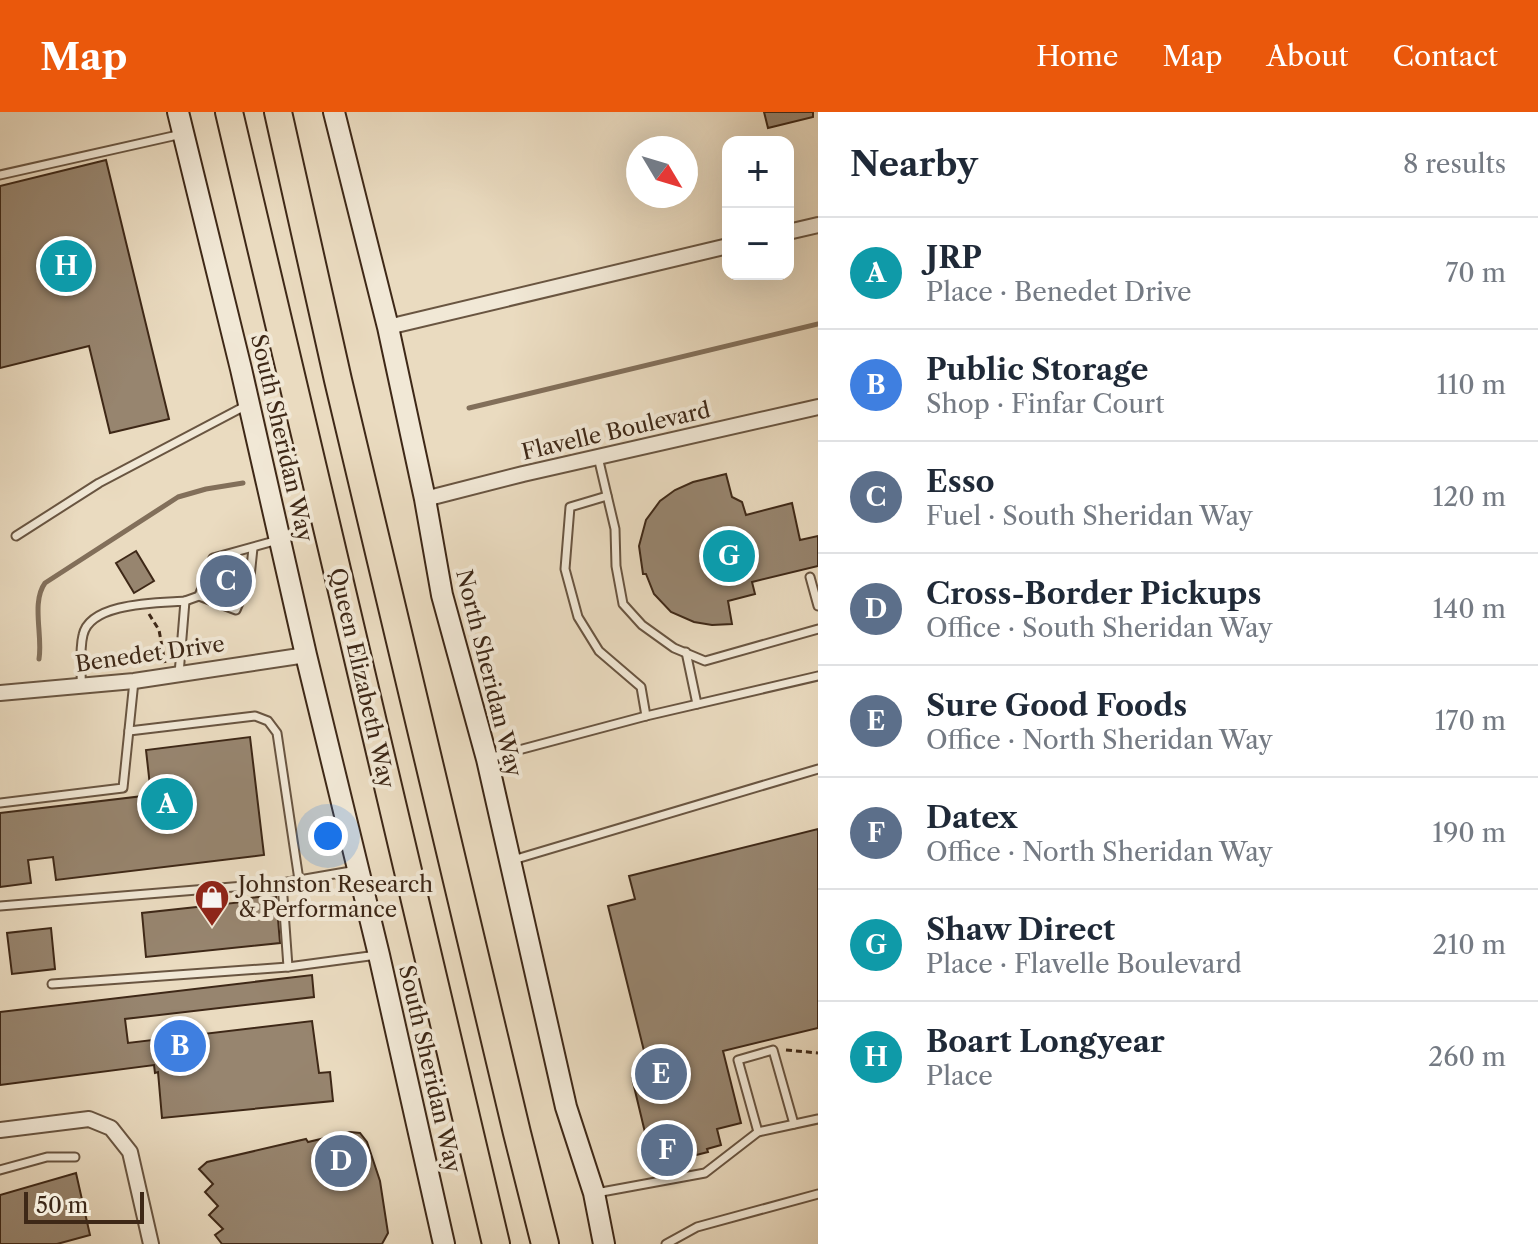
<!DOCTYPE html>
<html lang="en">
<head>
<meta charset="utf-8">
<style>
	:root { --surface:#fff; --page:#f6f6f7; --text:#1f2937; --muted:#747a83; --line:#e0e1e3; --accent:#ea580c }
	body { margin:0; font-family:"Libre Caslon Text",serif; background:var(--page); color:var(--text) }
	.controls { position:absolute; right:24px; top:24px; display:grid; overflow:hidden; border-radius:16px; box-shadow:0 8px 32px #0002 }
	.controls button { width:72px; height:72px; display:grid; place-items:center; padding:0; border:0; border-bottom:2px solid var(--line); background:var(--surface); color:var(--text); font:40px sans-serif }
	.compass { position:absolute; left:626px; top:24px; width:72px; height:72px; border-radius:50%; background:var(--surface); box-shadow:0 8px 32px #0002; rotate:128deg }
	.scale { position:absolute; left:24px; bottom:20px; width:120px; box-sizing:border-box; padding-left:8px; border:4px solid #3e2817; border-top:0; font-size:22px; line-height:28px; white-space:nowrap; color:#3e2817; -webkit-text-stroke:6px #f1e8d6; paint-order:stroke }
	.you { position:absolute; left:328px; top:724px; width:28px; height:28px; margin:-20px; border:6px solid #fff; border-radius:50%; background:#1a73e8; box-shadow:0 0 0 12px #1a73e833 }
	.badge { display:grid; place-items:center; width:52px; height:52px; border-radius:50%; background:var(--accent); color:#fff; font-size:26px; font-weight:700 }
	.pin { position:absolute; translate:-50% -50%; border:4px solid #fff; box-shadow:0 2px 8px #0006 }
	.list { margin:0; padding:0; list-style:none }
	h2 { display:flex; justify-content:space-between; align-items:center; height:104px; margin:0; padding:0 32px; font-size:34px }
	h2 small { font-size:26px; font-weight:400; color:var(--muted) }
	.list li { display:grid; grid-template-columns:52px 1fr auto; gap:24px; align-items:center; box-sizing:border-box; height:112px; padding:0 32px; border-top:2px solid var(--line) }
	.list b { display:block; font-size:30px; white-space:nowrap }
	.list p { margin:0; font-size:26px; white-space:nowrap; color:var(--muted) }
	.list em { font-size:26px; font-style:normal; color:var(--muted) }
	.map { position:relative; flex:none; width:818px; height:1132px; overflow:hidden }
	header { display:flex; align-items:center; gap:48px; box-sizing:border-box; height:112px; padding:0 40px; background:var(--accent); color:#fff }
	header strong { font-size:38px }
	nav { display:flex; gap:44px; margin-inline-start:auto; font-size:28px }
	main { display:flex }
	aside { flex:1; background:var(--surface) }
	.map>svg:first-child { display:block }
</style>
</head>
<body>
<header>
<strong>Map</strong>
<nav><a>Home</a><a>Map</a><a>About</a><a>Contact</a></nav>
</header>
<main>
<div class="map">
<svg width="818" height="1132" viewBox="0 0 818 1132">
	<rect width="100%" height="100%" fill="#eadbc0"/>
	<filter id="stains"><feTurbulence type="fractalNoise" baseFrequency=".0025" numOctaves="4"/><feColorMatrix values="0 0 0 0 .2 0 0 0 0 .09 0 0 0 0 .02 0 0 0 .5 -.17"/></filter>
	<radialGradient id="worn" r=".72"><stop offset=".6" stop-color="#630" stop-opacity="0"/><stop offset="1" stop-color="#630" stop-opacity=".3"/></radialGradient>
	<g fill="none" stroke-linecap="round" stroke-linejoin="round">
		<g stroke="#826f5a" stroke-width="5">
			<polyline points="469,296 818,212"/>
			<path d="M39,547C43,524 31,490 45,471L178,385L206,377L243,371"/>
		</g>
	</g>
	<g fill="#97856f" stroke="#3e2817" stroke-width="2">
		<polygon points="764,0 813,0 813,5 768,16"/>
		<polygon points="106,48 169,307 110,321 89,234 0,256 0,74"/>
		<polygon points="726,362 732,385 742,390 746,403 792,391 800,428 818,424 818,454 752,470 755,482 728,489 732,512 712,513 694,510 671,500 654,482 646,462 643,462 639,434 646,408 660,389 675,378 693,370"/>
		<polygon points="136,439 154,469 134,481 116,451"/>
		<polygon points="217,455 223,457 223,462 226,466 231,466 235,462 243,465 234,487 209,475"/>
		<polygon points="250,625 264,743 56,768 53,745 28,748 31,771 0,775 0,701 151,683 146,638"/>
		<polygon points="818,717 818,916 723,939 741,1011 717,1017 721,1033 707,1037 708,1040 653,1054 632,966 636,964 635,958 648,955 608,794 635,787 629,764"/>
		<polygon points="276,783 280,831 146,845 142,801 243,790 242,787"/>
		<polygon points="51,816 55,857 12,862 7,821"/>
		<polygon points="312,863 314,885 125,907 128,931 312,909 319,961 330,960 333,989 162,1006 158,960 155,961 154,953 0,973 0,900"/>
		<polygon points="350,1020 360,1021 367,1030 380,1069 388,1121 382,1132 222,1132 215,1123 223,1117 209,1103 218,1094 205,1080 213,1072 199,1057 207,1050 306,1027 308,1030"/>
		<polygon points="76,1061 90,1123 57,1132 0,1132 0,1083"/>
	</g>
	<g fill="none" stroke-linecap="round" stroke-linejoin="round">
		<g stroke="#695541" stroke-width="11">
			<g id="lane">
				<polyline points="0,63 182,22"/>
				<polyline points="598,345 615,417 616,454 623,492 642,513 674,536 705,549 818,517"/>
				<polyline points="607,384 570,395 565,457 578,505 599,539 641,575 646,604"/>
				<polyline points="16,424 99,371 247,293"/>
				<polyline points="229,460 237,441"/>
				<polyline points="810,465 818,494"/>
				<polyline points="199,484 213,446 278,428"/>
				<polyline points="185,489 199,484 236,498 250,465 253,436"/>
				<polyline points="686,540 697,592"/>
				<path d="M81,574C82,558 79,539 83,523C90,490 158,491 185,489L179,562"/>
				<polyline points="129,619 255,604 268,609 277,621 299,768"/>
				<polyline points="489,646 646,604 818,564"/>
				<polyline points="0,691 123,676 134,569"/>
				<polyline points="513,748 818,657"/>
				<polyline points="282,771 288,855"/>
				<polyline points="0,794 282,771 357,758"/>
				<polyline points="52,872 288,855 377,843"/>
				<polyline points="758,1020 738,948 773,938 794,1012"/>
				<polyline points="0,1058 47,1045 75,1045"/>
				<polyline points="596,1081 705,1061 758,1020 818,1007"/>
				<polyline points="666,1132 697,1115 818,1082"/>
			</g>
		</g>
		<g stroke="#695541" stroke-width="18">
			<g id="street">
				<polyline points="788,120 818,113"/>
				<polyline points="388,215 728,134"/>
				<polyline points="425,387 523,362 818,295"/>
				<polyline points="0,581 134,569 306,543"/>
				<polyline points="0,1018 89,1007 111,1016 130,1040 151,1132"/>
			</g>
		</g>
		<g stroke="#3e2817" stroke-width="24">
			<g id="secondary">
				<polyline points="178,0 241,257 306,543 379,843 444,1132"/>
				<polyline points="334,0 388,215 425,387 442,483 487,647 566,995 594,1081 604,1132"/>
			</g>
		</g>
		<g stroke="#3e2817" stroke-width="30">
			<g id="highway">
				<polyline points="229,0 496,1132"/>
				<polyline points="278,0 338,268 517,1021 545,1132"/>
			</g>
		</g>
		<g stroke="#3e2817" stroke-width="3" stroke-dasharray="6 4" stroke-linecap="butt">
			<polyline points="149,502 159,518 165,551"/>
			<polyline points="786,938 818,941"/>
		</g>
		<use href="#lane" stroke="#f1e8d6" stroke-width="7"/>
		<use href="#street" stroke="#f1e8d6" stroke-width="14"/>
		<use href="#secondary" stroke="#f1e8d6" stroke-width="20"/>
		<use href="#highway" stroke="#eadbc0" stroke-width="26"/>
	</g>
	<defs>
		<g id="shop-pin" transform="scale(1.8)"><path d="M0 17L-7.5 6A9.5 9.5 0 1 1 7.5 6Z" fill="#8f2418" stroke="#f1e8d6"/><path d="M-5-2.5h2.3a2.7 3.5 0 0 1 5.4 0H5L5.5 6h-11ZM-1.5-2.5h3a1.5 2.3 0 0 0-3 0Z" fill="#fff"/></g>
	</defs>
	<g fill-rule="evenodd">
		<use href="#shop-pin" x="212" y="785"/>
	</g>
	<g text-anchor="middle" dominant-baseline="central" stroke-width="8" stroke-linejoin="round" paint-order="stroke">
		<g font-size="22" fill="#3e2817" stroke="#f1e8d6">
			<text transform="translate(616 319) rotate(-13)">Flavelle Boulevard</text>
			<text transform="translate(282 326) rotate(77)">South Sheridan Way</text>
			<text transform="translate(150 542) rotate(-8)">Benedet Drive</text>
			<text transform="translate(489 561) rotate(76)">North Sheridan Way</text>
			<text transform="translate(362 566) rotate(77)">Queen Elizabeth Way</text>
			<text transform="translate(430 957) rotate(77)">South Sheridan Way</text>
		</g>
		<g font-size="22" fill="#3e2817" stroke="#f1e8d6" text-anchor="start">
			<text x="238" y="772">Johnston Research<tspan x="238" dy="25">&amp; Performance</tspan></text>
		</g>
	</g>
	<rect width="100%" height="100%" filter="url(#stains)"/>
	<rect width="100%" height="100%" fill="url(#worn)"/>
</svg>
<div class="controls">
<button>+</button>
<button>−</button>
</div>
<svg class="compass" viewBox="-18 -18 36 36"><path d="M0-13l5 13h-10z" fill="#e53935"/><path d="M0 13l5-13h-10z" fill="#747a83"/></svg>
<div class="scale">50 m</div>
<div class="you"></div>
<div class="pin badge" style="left:167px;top:692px;background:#0f9aa8">A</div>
<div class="pin badge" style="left:180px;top:934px;background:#3f7fe0">B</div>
<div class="pin badge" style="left:226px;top:469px;background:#5c6f8a">C</div>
<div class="pin badge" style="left:341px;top:1049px;background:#5c6f8a">D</div>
<div class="pin badge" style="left:661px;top:962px;background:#5c6f8a">E</div>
<div class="pin badge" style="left:667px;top:1038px;background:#5c6f8a">F</div>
<div class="pin badge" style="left:729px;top:444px;background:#0f9aa8">G</div>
<div class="pin badge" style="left:66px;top:154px;background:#0f9aa8">H</div>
</div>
<aside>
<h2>Nearby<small>8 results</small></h2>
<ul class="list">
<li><span class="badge" style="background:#0f9aa8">A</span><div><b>JRP</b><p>Place · Benedet Drive</p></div><em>70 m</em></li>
<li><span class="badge" style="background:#3f7fe0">B</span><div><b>Public Storage</b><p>Shop · Finfar Court</p></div><em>110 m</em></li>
<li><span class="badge" style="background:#5c6f8a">C</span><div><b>Esso</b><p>Fuel · South Sheridan Way</p></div><em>120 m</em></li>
<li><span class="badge" style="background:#5c6f8a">D</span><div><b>Cross-Border Pickups</b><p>Office · South Sheridan Way</p></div><em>140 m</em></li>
<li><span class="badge" style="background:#5c6f8a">E</span><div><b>Sure Good Foods</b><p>Office · North Sheridan Way</p></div><em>170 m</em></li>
<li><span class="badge" style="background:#5c6f8a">F</span><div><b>Datex</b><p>Office · North Sheridan Way</p></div><em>190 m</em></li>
<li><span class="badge" style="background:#0f9aa8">G</span><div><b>Shaw Direct</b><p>Place · Flavelle Boulevard</p></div><em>210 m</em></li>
<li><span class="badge" style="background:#0f9aa8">H</span><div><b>Boart Longyear</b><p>Place</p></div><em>260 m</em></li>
</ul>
</aside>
</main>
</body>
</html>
